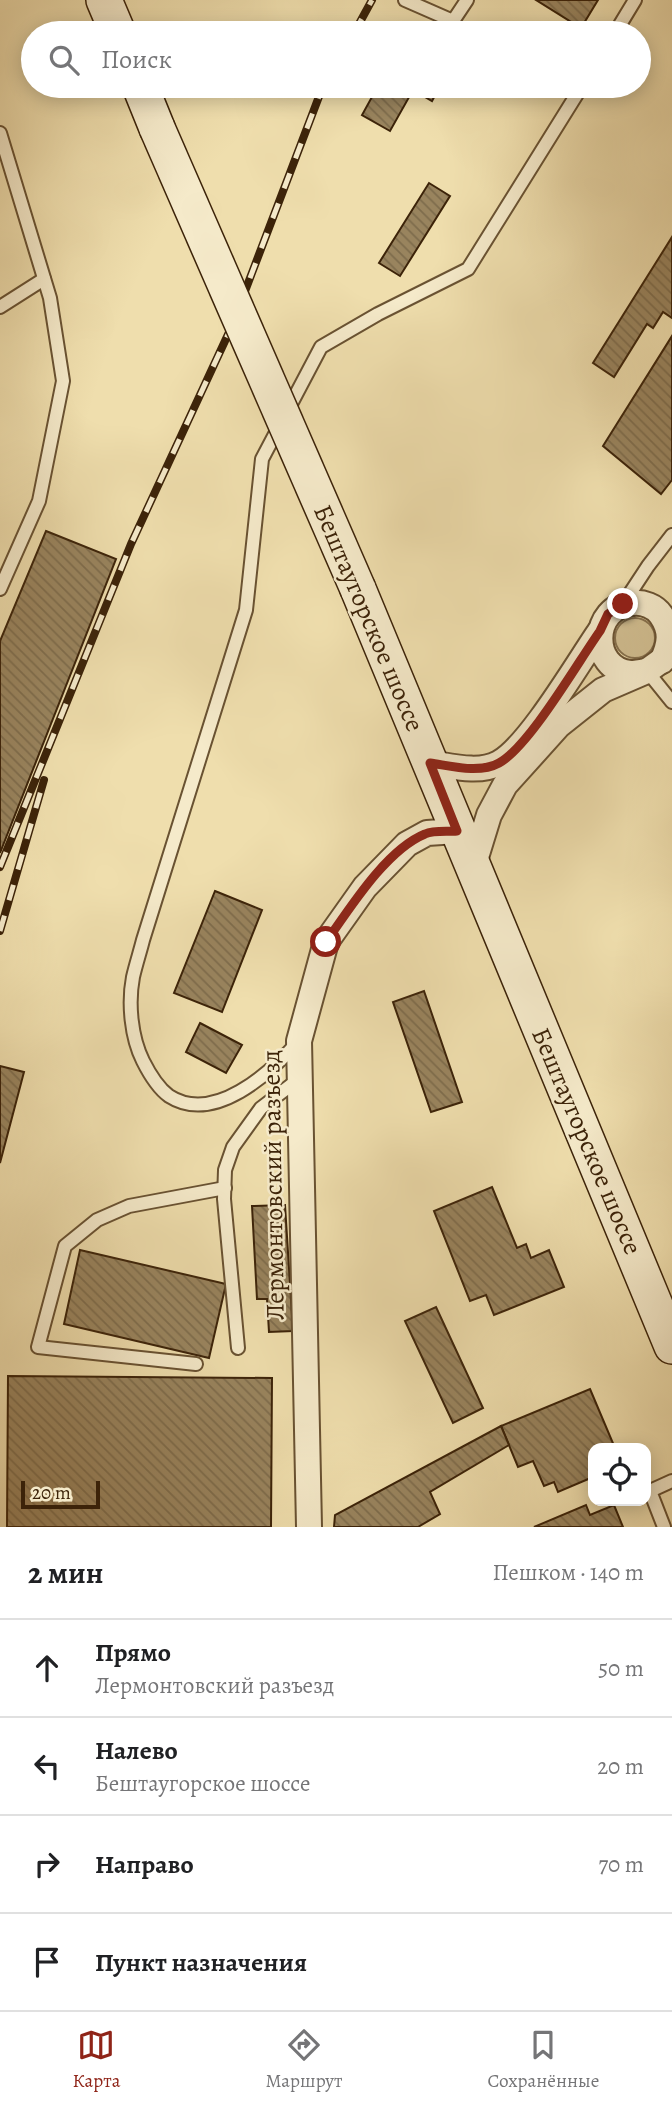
<!DOCTYPE html>
<html lang="ru">
<head>
<meta charset="utf-8">
<style>
	:root { --surface:#fff; --page:#f2f2f2; --text:#202124; --muted:#757577; --line:#e0e0e0; --accent:#8f2418 }
	body { margin:0; font-family:Alegreya,serif; background:var(--page); color:var(--text) }
	.controls { position:absolute; right:21px; bottom:21px; display:grid; overflow:hidden; border-radius:14px; box-shadow:0 4px 18px #0003 }
	.controls button { width:63px; height:63px; display:grid; place-items:center; padding:0; border:0; border-bottom:2px solid var(--line); background:var(--surface); color:var(--text); font:35px sans-serif }
	.scale { position:absolute; left:21px; bottom:18px; width:79px; box-sizing:border-box; padding-left:7px; border:4px solid #3c2309; border-top:0; font-size:19px; line-height:24px; white-space:nowrap; color:#3c2309; -webkit-text-stroke:5px #f5eaca; paint-order:stroke }
	.stop { position:absolute; width:21px; height:21px; margin:-16px; border:5px solid #8f2418; border-radius:50%; background:#fff }
	.stop.end { background:#8f2418; border-color:#fff; box-shadow:0 2px 7px #0008 }
	.list { margin:0; padding:0; list-style:none }
	h2 { display:flex; justify-content:space-between; align-items:center; height:91px; margin:0; padding:0 28px; font-size:30px }
	h2 small { font-size:23px; font-weight:400; color:var(--muted) }
	.list li { display:grid; grid-template-columns:46px 1fr auto; gap:21px; align-items:center; box-sizing:border-box; height:98px; padding:0 28px; border-top:2px solid var(--line) }
	.list b { display:block; font-size:26px; white-space:nowrap }
	.list p { margin:0; font-size:23px; white-space:nowrap; color:var(--muted) }
	.list em { font-size:23px; font-style:normal; color:var(--muted) }
	.icon { flex:none; width:38px; height:38px; fill:none; stroke:currentColor; stroke-width:2; stroke-linecap:round; stroke-linejoin:round }
	.map { position:relative; flex:none; width:672px; height:1527px; overflow:hidden }
	.search { position:absolute; background:var(--surface); box-shadow:0 4px 18px #0003; left:21px; right:21px; top:21px; height:77px; display:flex; align-items:center; gap:18px; box-sizing:border-box; padding:0 24px; border-radius:38px; color:var(--muted); font-size:26px }
	.sheet { height:483px; background:var(--surface) }
	nav { display:flex; justify-content:space-around; align-items:center; box-sizing:border-box; height:98px; border-top:2px solid var(--line); background:var(--surface); font-size:19px; color:var(--muted) }
	nav a { display:grid; justify-items:center; gap:4px }
	nav .on { color:var(--accent) }
	.map>svg:first-child { display:block }
</style>
</head>
<body>
<div class="map">
<svg width="672" height="1527" viewBox="0 0 672 1527">
	<defs>
		<pattern id="building-back-hatch" width="6" height="6" patternUnits="userSpaceOnUse" patternTransform="scale(1.75)"><rect width="6" height="6" fill="#99845e"/><path d="M-1 5l2 2M0 0l6 6M5-1l2 2" fill="none" stroke="#7e6c4c"/></pattern>
	</defs>
	<rect width="100%" height="100%" fill="#efdead"/>
	<filter id="stains"><feTurbulence type="fractalNoise" baseFrequency=".00286" numOctaves="4"/><feColorMatrix values="0 0 0 0 .2 0 0 0 0 .09 0 0 0 0 .02 0 0 0 .5 -.17"/></filter>
	<radialGradient id="worn" r=".72"><stop offset=".6" stop-color="#630" stop-opacity="0"/><stop offset="1" stop-color="#630" stop-opacity=".3"/></radialGradient>
	<circle fill="#d1be91" stroke="#86704d" stroke-width="2" cx="635" cy="638" r="20"/>
	<g fill="url(#building-back-hatch)" stroke="#3c2309" stroke-width="2">
		<polygon points="536,0 598,0 581,28"/>
		<polygon points="378,86 440,86 432,101 413,90 390,131 362,115"/>
		<polygon points="429,183 450,196 400,276 379,263"/>
		<polygon points="672,237 672,318 663,312 653,328 647,324 614,377 593,363"/>
		<polygon points="672,336 672,480 661,494 603,446"/>
		<polygon points="46,531 116,559 0,853 0,641"/>
		<polygon points="215,891 262,910 222,1012 174,993"/>
		<polygon points="424,991 462,1102 431,1112 393,1002"/>
		<polygon points="200,1023 242,1045 226,1073 186,1052"/>
		<polygon points="0,1066 24,1072 0,1163"/>
		<polygon points="492,1187 517,1248 526,1244 531,1258 549,1250 564,1287 494,1315 486,1295 470,1301 434,1211"/>
		<polygon points="285,1205 293,1331 269,1332 267,1299 257,1299 252,1206"/>
		<polygon points="80,1250 226,1284 209,1358 64,1324"/>
		<polygon points="436,1307 483,1408 453,1423 405,1321"/>
		<polygon points="8,1376 272,1378 271,1527 7,1527"/>
		<polygon points="590,1389 615,1448 593,1448 593,1477 558,1492 554,1482 544,1486 533,1461 518,1467 501,1426"/>
		<polygon points="501,1426 509,1445 430,1492 440,1514 418,1527 334,1527 335,1515"/>
		<polygon points="586,1505 590,1515 614,1505 623,1527 534,1527"/>
	</g>
	<g fill="none" stroke-linecap="round" stroke-linejoin="round">
		<g stroke="#695232" stroke-width="16">
			<g id="service">
				<polyline points="405,0 453,21 467,0"/>
				<polyline points="615,33 635,0"/>
				<polyline points="0,133 50,298 63,381 39,501 0,589"/>
				<polyline points="0,307 44,279"/>
				<polyline points="623,604 648,566 672,535"/>
				<polyline points="647,671 672,702"/>
				<path d="M298,1042C270,1073 214,1125 169,1096C158,1088 149,1073 143,1061C131,1037 128,1003 133,977C136,964 140,952 143,940L246,610L262,459L321,347L378,314L468,269L582,86"/>
				<polyline points="238,1348 224,1199 225,1170 233,1147 261,1108 299,1079"/>
				<polyline points="196,1364 38,1347 65,1246 97,1220 129,1206 225,1188"/>
				<polyline points="664,1527 650,1491 672,1481"/>
			</g>
		</g>
		<g stroke="#695232" stroke-width="28">
			<g id="minor">
				<path d="M646,671C641,672 635,673 630,673C590,669 590,606 633,603C643,602 655,606 661,615C672,631 670,644 662,661"/>
				<path d="M430,763C451,766 479,774 499,763C529,747 578,663 600,631"/>
				<polyline points="473,867 489,815 505,785 559,725 603,690 647,671 672,653"/>
				<polyline points="309,1527 299,1041 326,942 365,887 407,844 427,833 457,831"/>
			</g>
		</g>
		<g stroke="#3c2309" stroke-width="38">
			<g id="secondary">
				<polyline points="104,0 118,33"/>
				<polyline points="140,86 157,128"/>
				<polyline points="358,589 672,1346"/>
			</g>
		</g>
		<use href="#service" stroke="#f5eaca" stroke-width="12"/>
		<use href="#minor" stroke="#f5eaca" stroke-width="24"/>
		<use href="#secondary" stroke="#f5eaca" stroke-width="35"/>
		<g stroke="#3c2309" stroke-width="8">
			<g id="rail">
				<polyline points="354,33 372,0"/>
				<polyline points="0,867 131,544 231,328 323,86"/>
				<polyline points="0,931 44,780"/>
			</g>
		</g>
		<use href="#rail" stroke="#f5eaca" stroke-width="5" stroke-dasharray="16" stroke-linecap="butt"/>
		<g stroke="#3c2309" stroke-width="38" stroke-linecap="butt">
			<polyline id="secondary-bridge" points="157,128 358,589"/>
		</g>
		<use href="#secondary-bridge" stroke="#f5eaca" stroke-width="35"/>
	</g>
	<g fill="none" stroke-linecap="round" stroke-linejoin="round">
		<path stroke="#8f2418" stroke-width="9" d="M326,942C350,908 386,850 425,834C434,830 447,832 457,831L430,763C451,766 479,774 499,763C529,747 578,662 600,631L608,614L623,604"/>
	</g>
	<g text-anchor="middle" dominant-baseline="central" stroke-width="5" stroke-linejoin="round" paint-order="stroke">
		<g font-size="26" fill="#3c2309" stroke="#f5eaca">
			<text transform="translate(369 618) rotate(67)">Бештаугорское шоссе</text>
			<text transform="translate(587 1141) rotate(67)">Бештаугорское шоссе</text>
			<text transform="translate(273 1185) rotate(-91)">Лермонтовский разъезд</text>
		</g>
	</g>
	<rect width="100%" height="100%" filter="url(#stains)"/>
	<rect width="100%" height="100%" fill="url(#worn)"/>
</svg>
<div class="controls">
<button><svg class="icon" aria-label="locate" viewBox="0 0 24 24"><circle cx="12" cy="12" r="6"/><path d="M12 2v4M12 18v4M2 12h4M18 12h4"/></svg></button>
</div>
<div class="scale">20 m</div>
<div class="stop" style="left:326px;top:942px"></div>
<div class="stop end" style="left:623px;top:604px"></div>
<div class="search"><svg class="icon" aria-label="search" viewBox="0 0 24 24"><circle cx="10" cy="10" r="6"/><path d="M15 15l6 6"/></svg>Поиск</div>
</div>
<section class="sheet">
<h2>2 мин<small>Пешком · 140 m</small></h2>
<ul class="list">
<li><svg class="icon" aria-label="ahead" viewBox="0 0 24 24"><path d="M12 20V5M6 11l6-6 6 6"/></svg><div><b>Прямо</b><p>Лермонтовский разъезд</p></div><em>50 m</em></li>
<li><svg class="icon" aria-label="left" viewBox="0 0 24 24"><path d="M17 20v-9H6M10 6l-5 5 5 5"/></svg><div><b>Налево</b><p>Бештаугорское шоссе</p></div><em>20 m</em></li>
<li><svg class="icon" aria-label="right" viewBox="0 0 24 24"><path d="M7 20v-9h11M14 6l5 5-5 5"/></svg><div><b>Направо</b></div><em>70 m</em></li>
<li><svg class="icon" aria-label="arrive" viewBox="0 0 24 24"><path d="M6 21V4h12l-3 4 3 4H6"/></svg><div><b>Пункт назначения</b></div></li>
</ul>
</section>
<nav>
<a class="on"><svg class="icon" aria-label="map" viewBox="0 0 24 24"><path d="M3 6l6-2 6 2 6-2v14l-6 2-6-2-6 2zM9 4v14M15 6v14"/></svg>Карта</a>
<a><svg class="icon" aria-label="directions" viewBox="0 0 24 24"><path d="M12 3l9 9-9 9-9-9zM9 14v-3h6M13 9l2 2-2 2"/></svg>Маршрут</a>
<a><svg class="icon" aria-label="saved" viewBox="0 0 24 24"><path d="M7 4h10v16l-5-4-5 4z"/></svg>Сохранённые</a>
</nav>
</body>
</html>
